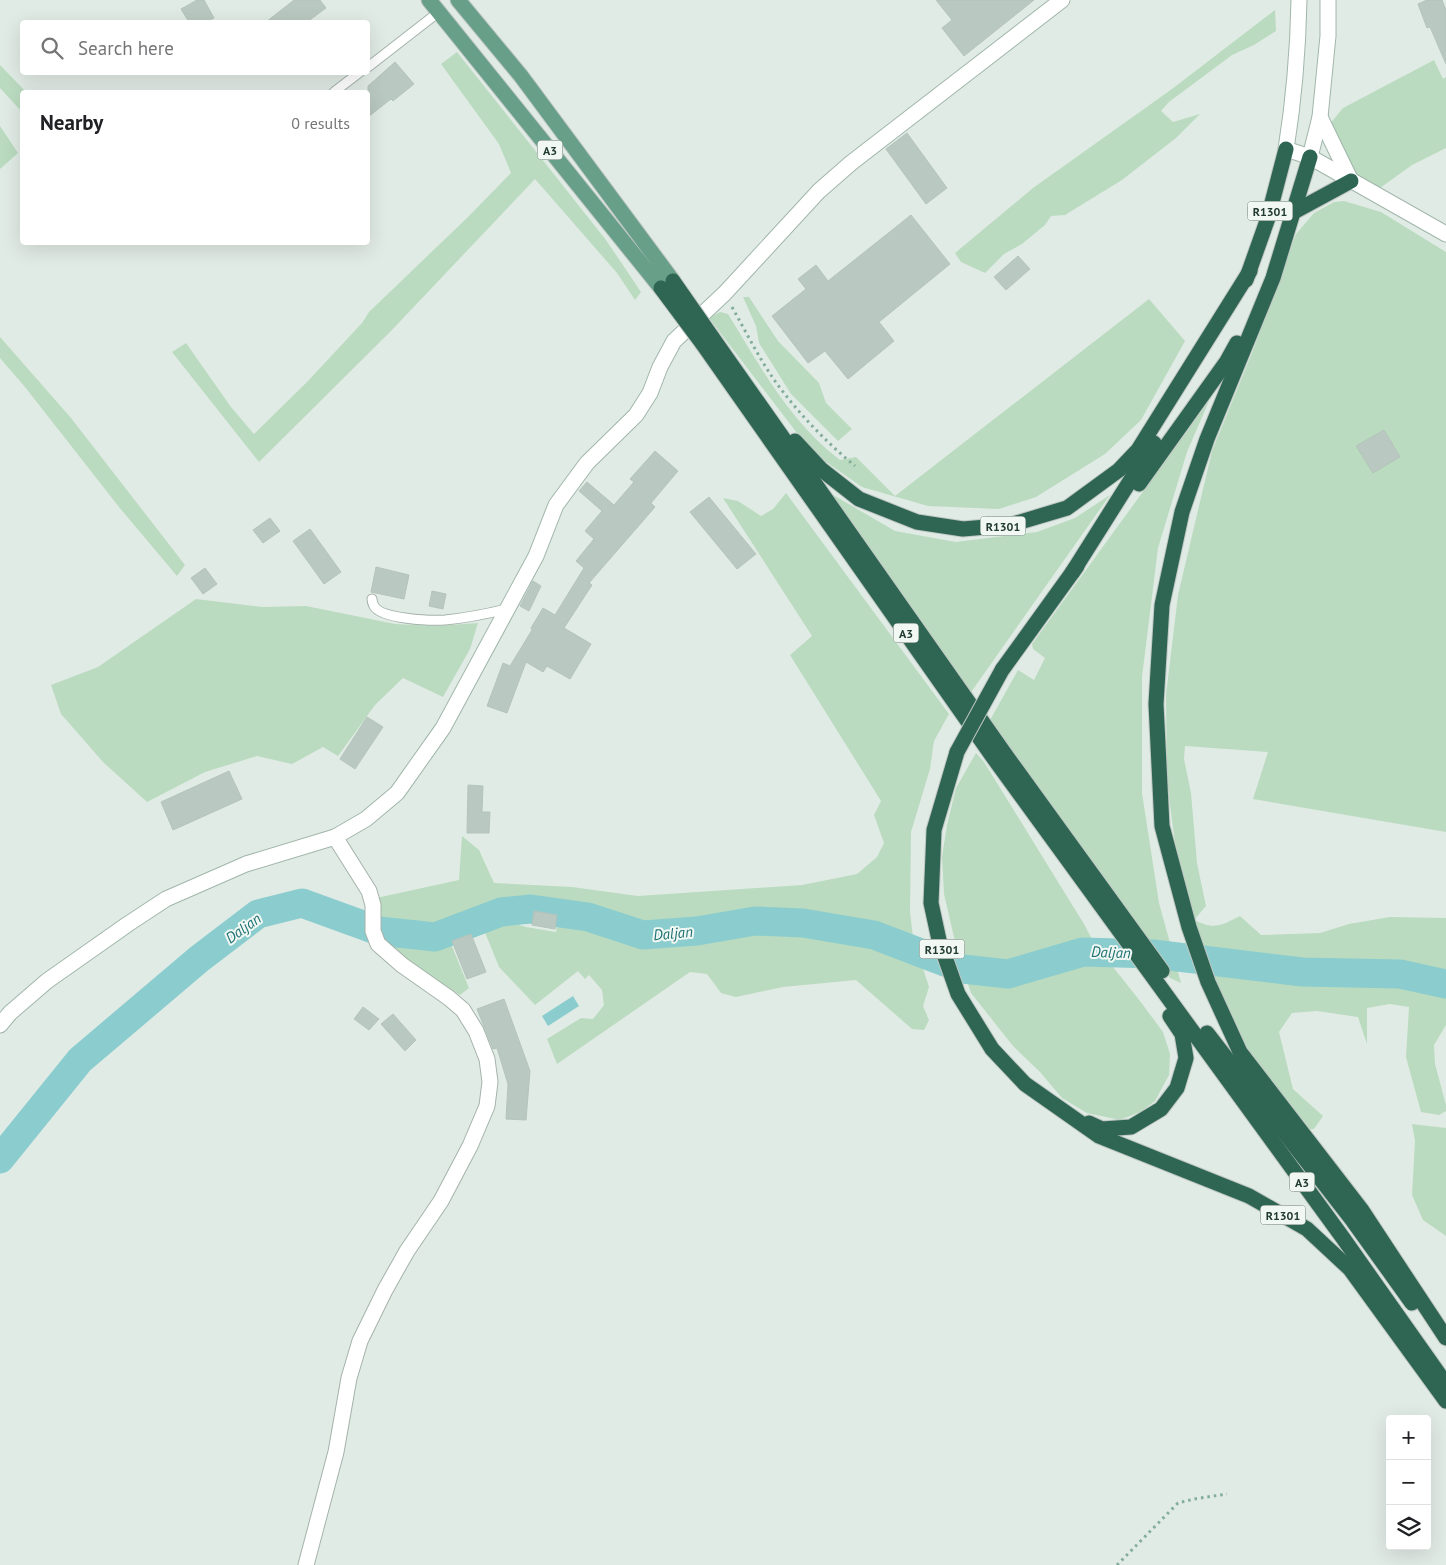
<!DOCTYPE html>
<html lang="en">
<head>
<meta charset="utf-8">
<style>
	:root { --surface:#fff; --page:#f2f2f2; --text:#202124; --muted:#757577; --line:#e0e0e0 }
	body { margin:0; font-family:"PT Sans",sans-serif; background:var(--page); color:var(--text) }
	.controls { position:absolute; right:15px; bottom:15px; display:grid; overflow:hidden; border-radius:5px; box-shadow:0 5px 20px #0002 }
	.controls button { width:45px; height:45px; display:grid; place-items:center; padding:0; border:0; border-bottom:1px solid var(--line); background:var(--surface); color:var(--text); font:25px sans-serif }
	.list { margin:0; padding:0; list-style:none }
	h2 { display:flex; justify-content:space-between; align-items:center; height:65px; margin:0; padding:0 20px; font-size:21px }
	h2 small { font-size:16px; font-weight:400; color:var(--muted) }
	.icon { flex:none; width:28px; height:28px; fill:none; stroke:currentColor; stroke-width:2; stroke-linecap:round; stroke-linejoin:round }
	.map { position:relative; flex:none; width:1446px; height:1565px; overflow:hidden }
	.search { position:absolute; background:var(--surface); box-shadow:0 5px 20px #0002; left:20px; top:20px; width:350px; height:55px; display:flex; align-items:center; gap:12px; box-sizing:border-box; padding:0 18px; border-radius:5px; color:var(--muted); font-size:19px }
	.panel { position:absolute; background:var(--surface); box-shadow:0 5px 20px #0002; left:20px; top:90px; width:350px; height:155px; border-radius:5px }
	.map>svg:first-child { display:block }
</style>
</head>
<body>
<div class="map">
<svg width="1446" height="1565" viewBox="0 0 1446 1565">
	<rect width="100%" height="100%" fill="#e1ebe5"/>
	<g fill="#badbbf" fill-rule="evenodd">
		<polygon points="1275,10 1276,31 1254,45 1232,55 1169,102 1161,111 1173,122 1200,114 1176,138 1122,180 1065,215 1051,216 1045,225 1022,244 1004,254 985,273 961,262 955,253 1033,188 1172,89"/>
		<polygon points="457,52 606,240 641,292 635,300 617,273 535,179 391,331 259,462 172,352 186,343 231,407 254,434 307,382 362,323 369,312 468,217 511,173 499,144 441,64"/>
		<polygon points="1434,60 1443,79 1446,77 1446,148 1412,165 1380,188 1355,175 1329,125 1343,108"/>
		<polygon points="0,65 26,92 22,92 22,112 0,88"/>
		<polygon points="0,126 18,153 0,169"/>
		<path d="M1344,201L1381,212L1446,252V832L1253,799L1268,752L1185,746L1184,759L1191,793L1197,863L1206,906L1194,920C1215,930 1220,926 1240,916L1261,935L1320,933L1349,924L1390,917L1446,918V1025L1434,1045L1435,1064L1446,1105V1111L1439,1115L1421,1112L1406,1057L1409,1007L1390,1004L1367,1008V1044L1358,1017L1317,1011L1292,1013L1279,1032L1293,1089L1323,1116L1314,1129H1304L1238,1037L1214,983L1194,920L1177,859L1167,781L1166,695L1178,595L1212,451L1252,353L1296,234L1314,213L1334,202Z"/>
		<polygon points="743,297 749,297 778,341 819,383 826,403 852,429 838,441 791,394 759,343 756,326"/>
		<path d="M1149,299L1185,341L1141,420L1105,454L1036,497L999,509L928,506L862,487L822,459L800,437L709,318L720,312L728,314C760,366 790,422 840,460L856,457L895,496Z"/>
		<polygon points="0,337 71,418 185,565 177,576 119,507 25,387 0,358"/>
		<polygon points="1209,401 1187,452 1158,548 1142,677 1142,793 1159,903 1181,983 1170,978 1145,940 989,722 1018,670 1034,680 1045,658 1033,649 1032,644"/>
		<polygon points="828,492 895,531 956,542 1037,532 1075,518 1110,495 969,695"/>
		<path d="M786,493L949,714L934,741L930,769L911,832L910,912L913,937L929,987L923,1006L929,1020L924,1030L912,1029L856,980L783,987L736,997L721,993L707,974L690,972L557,1064L547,1039L581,1018L593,1019L604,1005L602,990L589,975L585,979L578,971L535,1005L499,967L484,930L479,927L449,939L469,988L460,995L388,948L380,938L376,898L459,880L462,836L479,850L494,883L572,887L638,896L802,885L857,874L877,857L884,843L874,815L881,801L790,655L812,636L723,498L738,501L761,516L773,509ZM536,904L560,907L556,932L526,927L509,922L511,905Z"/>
		<polygon points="196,599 262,607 306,606 395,624 436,626 478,623 470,649 443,697 403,678 375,705 338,756 323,747 292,764 257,756 205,772 147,802 103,762 61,714 51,685 98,667"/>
		<polygon points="976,753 984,762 1084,924 1094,943 1140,1001 1163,1032 1170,1054 1169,1075 1155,1101 1142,1111 1120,1120 1087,1113 1062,1098 1040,1072 1013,1046 971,993 957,950 944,894 942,857 947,825 956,788"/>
		<polygon points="1412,1124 1446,1128 1446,1236 1423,1220 1412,1195 1415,1141"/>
	</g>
	<polygon fill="#8bcdce" points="573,996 579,1006 548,1026 542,1016"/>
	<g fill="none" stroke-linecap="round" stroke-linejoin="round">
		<polyline stroke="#8bcdce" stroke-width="29" points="0,1159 80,1060 199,959 258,914 302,903 379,931 435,937 501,912 531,909 588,917 643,935 697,931 755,921 803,923 874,935 963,969 1008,974 1083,952 1153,954 1302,972 1400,974 1446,984"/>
	</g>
	<g fill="#b9c8c1" stroke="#b4c4bb">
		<polygon points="197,0 204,0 214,18 206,22 189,22 181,9"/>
		<polygon points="294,0 320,0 326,8 307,22 266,22"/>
		<polygon points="936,0 1034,0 964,56 942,28 952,20"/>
		<polygon points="1427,0 1442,0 1446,10 1446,64 1430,27 1427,28 1418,4"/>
		<polygon points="395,62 414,84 393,101 391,99 368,117 368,86"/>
		<polygon points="907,133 947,188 926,204 886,149"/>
		<polygon points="911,215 950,264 879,322 894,341 848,379 825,351 808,363 772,316 806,289 798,279 816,265 828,281"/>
		<polygon points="1018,256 1030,269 1006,290 994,277"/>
		<polygon points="1384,430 1400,457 1373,473 1356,446"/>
		<polygon points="655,451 678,471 651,503 655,507 589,583 592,585 564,628 591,644 570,679 547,666 543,672 526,662 507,713 487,706 503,663 510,666 532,630 531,628 543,608 555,615 584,568 576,561 594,539 585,531 602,511 579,491 587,482 614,505 634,482 630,479"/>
		<polygon points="709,497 756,554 737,569 690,512"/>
		<polygon points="270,518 280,531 263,543 253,530"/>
		<polygon points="310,529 341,572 324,584 293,541"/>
		<polygon points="376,567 409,575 404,599 371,592"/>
		<polygon points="205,568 217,584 203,594 191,578"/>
		<polygon points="533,581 541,586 529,611 520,606"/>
		<polygon points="432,591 446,594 443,609 429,606"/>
		<polygon points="367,717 383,727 355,769 340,759"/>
		<polygon points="229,771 242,799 173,830 161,802"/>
		<polygon points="468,785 483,786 482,812 490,812 489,833 467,833"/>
		<polygon points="534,911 557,915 555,929 532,925"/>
		<polygon points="471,934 486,972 467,979 452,941"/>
		<polygon points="504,999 530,1071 526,1120 506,1119 508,1084 497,1048 493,1049 477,1009"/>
		<polygon points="363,1007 379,1019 369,1030 354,1019"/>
		<polygon points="393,1014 416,1040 405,1051 381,1024"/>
	</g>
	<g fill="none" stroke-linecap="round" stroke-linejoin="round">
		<g stroke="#a4b3ab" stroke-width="11">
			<g id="lane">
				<polyline points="368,67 440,11"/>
				<polyline points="334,92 360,72"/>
				<path d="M372,599C372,601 373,604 374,606C381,619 431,621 445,620C466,618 486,614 507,609"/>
			</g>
		</g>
		<g stroke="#a4b3ab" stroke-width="17">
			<polyline id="street" points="306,1565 336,1452 349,1378 360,1341 385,1290 407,1251 441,1201 470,1146 487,1106 490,1082 487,1059 476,1031 463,1010 449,998 402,965 378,944 373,931 373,905 369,891 335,837"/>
		</g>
		<g stroke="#a0b6ab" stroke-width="17">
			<g id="secondary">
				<path d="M1299,0C1298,51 1294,99 1286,149L1310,157L1446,234"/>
				<polyline points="1320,117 1351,181"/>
				<polyline points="1310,157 1320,117 1328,36 1328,0"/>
				<polyline points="0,1025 10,1013 47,981 128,924 166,899 246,864 335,837 366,819 397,793 443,728 536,556 556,505 587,463 636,415 650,393 660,367 674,341 725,293 819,191 851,163 1062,0"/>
			</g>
		</g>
		<g stroke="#c1c8c5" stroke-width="17">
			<g id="primary">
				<polyline points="429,0 661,288"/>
				<polyline points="458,0 521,76 673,281"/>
			</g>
		</g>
		<g stroke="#c1c8c5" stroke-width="17">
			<g id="highway">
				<polyline points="1310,157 1273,278 1207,439 1182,512 1162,605 1156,704 1162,826 1189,927 1208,982 1240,1052 1361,1209 1446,1338"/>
				<polyline points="1292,213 1351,181"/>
				<polyline points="1246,280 1268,218 1286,149"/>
				<polyline points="712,337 1005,754 1162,971"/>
				<polyline points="702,343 995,760 1343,1238 1446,1384"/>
				<polyline points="795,441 822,470 859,499 917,522 963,529 1010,525 1067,508 1119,470 1138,450 1250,271"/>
				<polyline points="1139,484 1227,361 1237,343"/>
				<polyline points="1072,573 1154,443"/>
				<polyline points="1002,670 1077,566"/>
				<polyline points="957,752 934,830 931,903 939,940 958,994 992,1049 1025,1084 1099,1136 1249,1196 1307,1229 1350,1269 1446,1401"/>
				<polyline points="1207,1033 1353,1221 1412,1303"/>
				<polyline points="1089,1123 1102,1129 1131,1127 1161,1109 1177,1088 1186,1058 1182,1034 1170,1016"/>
			</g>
		</g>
		<g stroke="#82ad9a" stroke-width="3" stroke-dasharray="2.5 4" stroke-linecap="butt">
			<path d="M732,307C746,332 759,358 775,381C798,413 825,441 855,466"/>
			<polyline points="1117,1565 1178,1503 1194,1499 1227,1494"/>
		</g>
		<use href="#lane" stroke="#fff" stroke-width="9"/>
		<use href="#street" stroke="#fff" stroke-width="15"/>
		<use href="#secondary" stroke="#fff" stroke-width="15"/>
		<use href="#primary" stroke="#679f89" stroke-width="15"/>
		<use href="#highway" stroke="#2f6653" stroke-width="15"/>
		<g stroke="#c1c8c5" stroke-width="17" stroke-linecap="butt">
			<g id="highway-bridge">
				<polyline points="673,281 712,337"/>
				<polyline points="661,288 702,343"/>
				<polyline points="957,752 1002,670"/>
			</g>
		</g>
		<use href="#highway-bridge" stroke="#2f6653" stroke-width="15"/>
	</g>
	<g text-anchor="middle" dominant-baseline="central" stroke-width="4" stroke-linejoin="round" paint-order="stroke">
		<g fill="#f1f8f3" stroke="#60746b" stroke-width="1">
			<rect x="537.5" y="140.5" width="25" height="19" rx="4"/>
			<rect x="1247.5" y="201.5" width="45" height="19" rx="4"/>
			<rect x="980.5" y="516.5" width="45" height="19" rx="4"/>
			<rect x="893.5" y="623.5" width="25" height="19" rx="4"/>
			<rect x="919.5" y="939.5" width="45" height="19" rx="4"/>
			<rect x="1289.5" y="1172.5" width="25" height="19" rx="4"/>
			<rect x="1260.5" y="1205.5" width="45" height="19" rx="4"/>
		</g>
		<g font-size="12" font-weight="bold" fill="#223b31">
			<text x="550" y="150">A3</text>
			<text x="1270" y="211">R1301</text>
			<text x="1003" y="526">R1301</text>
			<text x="906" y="633">A3</text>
			<text x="942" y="949">R1301</text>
			<text x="1302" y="1182">A3</text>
			<text x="1283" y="1215">R1301</text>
		</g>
		<g font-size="15" font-style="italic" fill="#1e7174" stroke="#f1f8f3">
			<text transform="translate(243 928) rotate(-36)">Daljan</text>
			<text transform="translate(673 933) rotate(-5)">Daljan</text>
			<text transform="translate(1111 952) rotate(2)">Daljan</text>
		</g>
	</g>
</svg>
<div class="controls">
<button>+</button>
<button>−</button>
<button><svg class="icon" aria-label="layers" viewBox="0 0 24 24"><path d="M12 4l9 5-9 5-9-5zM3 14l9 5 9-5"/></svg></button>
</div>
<div class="search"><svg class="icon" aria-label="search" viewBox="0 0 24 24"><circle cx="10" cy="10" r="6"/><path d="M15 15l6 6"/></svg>Search here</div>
<section class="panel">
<h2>Nearby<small>0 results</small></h2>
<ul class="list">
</ul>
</section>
</div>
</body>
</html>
